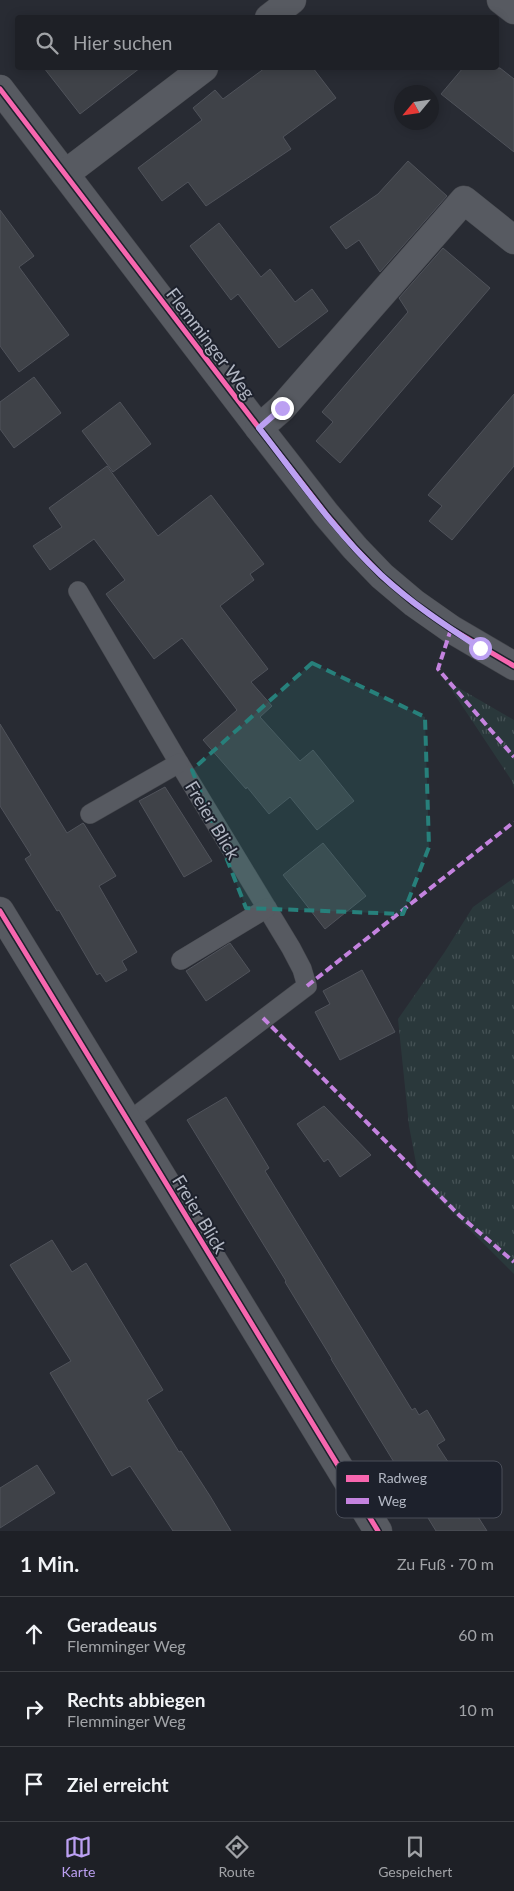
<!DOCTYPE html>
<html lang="de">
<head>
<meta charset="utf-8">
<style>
	:root { --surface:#1e2026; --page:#2b2d32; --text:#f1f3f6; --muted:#a1a3a7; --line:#3c3e43; --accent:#bca0f2 }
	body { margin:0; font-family:Lato,sans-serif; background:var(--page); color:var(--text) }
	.compass { position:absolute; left:394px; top:85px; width:45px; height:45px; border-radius:50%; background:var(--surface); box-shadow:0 2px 12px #0003; rotate:241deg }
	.stop { position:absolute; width:15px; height:15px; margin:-11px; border:4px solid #bca0f2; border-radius:50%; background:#fff }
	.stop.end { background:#bca0f2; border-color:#fff; box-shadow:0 1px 5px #0008 }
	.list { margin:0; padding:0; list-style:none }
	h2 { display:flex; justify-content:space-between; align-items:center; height:65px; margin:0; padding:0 20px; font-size:21px }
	h2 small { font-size:16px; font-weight:400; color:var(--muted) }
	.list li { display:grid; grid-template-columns:32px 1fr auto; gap:15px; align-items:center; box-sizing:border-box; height:75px; padding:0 20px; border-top:1px solid var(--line) }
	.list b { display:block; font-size:19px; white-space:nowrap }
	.list p { margin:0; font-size:16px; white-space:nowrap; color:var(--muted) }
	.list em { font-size:16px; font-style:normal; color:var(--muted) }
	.icon { flex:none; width:28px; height:28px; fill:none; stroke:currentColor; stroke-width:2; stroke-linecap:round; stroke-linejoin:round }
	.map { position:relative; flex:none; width:514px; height:1531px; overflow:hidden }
	.search { position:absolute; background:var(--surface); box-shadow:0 2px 12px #0003; left:15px; right:15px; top:15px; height:55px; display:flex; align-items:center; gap:12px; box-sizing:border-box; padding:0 18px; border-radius:5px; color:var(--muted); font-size:19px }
	.sheet { height:290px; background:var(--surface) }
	nav { display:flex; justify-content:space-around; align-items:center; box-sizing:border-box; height:70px; border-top:1px solid var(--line); background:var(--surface); font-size:14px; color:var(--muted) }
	nav a { display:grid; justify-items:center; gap:2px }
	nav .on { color:var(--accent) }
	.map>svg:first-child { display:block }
</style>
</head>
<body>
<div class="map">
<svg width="514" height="1531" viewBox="0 0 514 1531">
	<defs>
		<pattern id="grass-tufts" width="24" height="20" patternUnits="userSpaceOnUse" patternTransform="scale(1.25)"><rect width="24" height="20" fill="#2a383b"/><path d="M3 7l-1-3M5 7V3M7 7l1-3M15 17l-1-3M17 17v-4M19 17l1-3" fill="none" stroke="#465356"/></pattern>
	</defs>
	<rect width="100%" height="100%" fill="#282b33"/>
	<g fill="url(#grass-tufts)">
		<polygon points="445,680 514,720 514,789 512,781"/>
		<polygon points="514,878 514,1274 419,1179 409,1126 398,1019 444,953 473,907"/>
	</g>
	<g fill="#3f4248" stroke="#50535b">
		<polygon points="44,68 140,68 80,114"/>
		<polygon points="265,68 313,68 336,98 283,137 291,149 206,206 188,182 162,201 138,168 202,120 193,108 215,90 223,99"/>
		<polygon points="463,68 500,68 514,79 514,152 441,94"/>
		<polygon points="408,161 447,196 380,272 359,240 346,249 330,227 378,194"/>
		<polygon points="0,210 34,256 19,267 69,335 19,372 0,346"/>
		<polygon points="219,223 261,277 270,269 295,302 312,289 328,311 279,348 238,294 231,300 190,246"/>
		<polygon points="443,248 490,288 340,463 316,441 333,422 322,412 408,312 399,298"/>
		<polygon points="34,377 61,413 14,448 0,429 0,402"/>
		<polygon points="514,394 514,466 452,540 429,521 442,506 428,495"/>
		<polygon points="120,402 151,444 113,472 82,431"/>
		<polygon points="107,466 158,536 211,495 264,564 250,574 254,580 220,606 268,669 251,682 272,706 260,717 300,761 313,750 354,801 317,830 290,797 269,814 247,787 246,789 203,740 237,710 182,638 154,659 106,594 125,580 94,539 50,570 33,546 62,527 49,508"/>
		<polygon points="0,724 67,833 83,823 84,824 116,876 99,886 137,952 122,961 127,970 106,982 100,973 97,975 59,910 57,911 25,859 31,855 0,806"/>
		<polygon points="165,787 212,861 184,877 139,801"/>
		<polygon points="323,843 366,896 325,929 283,875"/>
		<polygon points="230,943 250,971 206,1001 186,971"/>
		<polygon points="362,970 395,1032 340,1060 315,1012 330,1004 323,991"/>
		<polygon points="226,1097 269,1168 265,1171 412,1410 415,1408 419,1415 427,1410 445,1440 437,1445 479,1509 475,1512 487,1531 436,1531 331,1359 332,1359 285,1282 286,1281 187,1120"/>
		<polygon points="324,1106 371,1155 340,1177 328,1159 324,1162 297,1124"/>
		<polygon points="52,1240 72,1272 86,1263 163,1390 147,1400 179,1452 181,1451 210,1496 231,1531 173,1531 130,1466 112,1476 50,1373 71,1361 10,1265"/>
		<polygon points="37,1465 55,1493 0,1528 0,1488"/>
	</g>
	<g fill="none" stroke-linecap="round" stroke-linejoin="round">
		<g stroke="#44464c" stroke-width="20">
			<g id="service">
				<polyline points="78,591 179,763 291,948 302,969 307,986 128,1122"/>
				<polyline points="90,814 179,763"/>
				<polyline points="181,960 267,908"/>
			</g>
		</g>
		<g stroke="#44464c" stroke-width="29">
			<g id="minor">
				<polyline points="501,0 514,10"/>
				<polyline points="269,18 292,0"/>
				<polyline points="0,89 259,428 326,514 355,548 382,576 414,603 451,629 514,666"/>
				<polyline points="65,174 204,68"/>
				<polyline points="259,428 282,408 464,200 514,240"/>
				<polyline points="0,911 378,1531"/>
			</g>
		</g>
		<use href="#service" stroke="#575a61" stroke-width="19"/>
		<use href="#minor" stroke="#575a61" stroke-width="28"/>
		<g stroke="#c483df" stroke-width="4" stroke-dasharray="8 4" stroke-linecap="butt">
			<polyline points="451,629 438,669 514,757"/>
			<polyline points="307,986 514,822"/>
			<polyline points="263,1018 460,1216 514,1262"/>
		</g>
		<g stroke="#1d212c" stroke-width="8">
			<g id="cycleway">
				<polyline points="0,89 259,428 326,514 355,548 382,576 414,603 451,629 514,666"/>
				<polyline points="0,911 378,1531"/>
			</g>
		</g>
		<use href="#cycleway" stroke="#f766af" stroke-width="5"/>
	</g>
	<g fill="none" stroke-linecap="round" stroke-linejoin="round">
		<path stroke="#bca0f2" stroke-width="6" d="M282,408L259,428C298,478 335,532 381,575C411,603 446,626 480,648"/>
	</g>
	<path fill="#27807b" fill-opacity="0.2" stroke="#27807b" stroke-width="4" stroke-dasharray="10 6" stroke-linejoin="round" d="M312,663L425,717L429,847L403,914L246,908L192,770Z"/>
	<g text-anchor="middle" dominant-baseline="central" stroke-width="4" stroke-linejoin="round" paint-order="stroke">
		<g font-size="18" fill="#b2b7c3" stroke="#1d212c">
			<text transform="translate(211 343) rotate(53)">Flemminger Weg</text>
			<text transform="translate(213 820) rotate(59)">Freier Blick</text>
			<text transform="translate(200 1214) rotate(59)">Freier Blick</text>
		</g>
	</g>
	<rect x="336" y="1461" width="166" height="57" rx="8" fill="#1d212c" stroke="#4a4e59" stroke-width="1"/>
	<rect x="346" y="1475" width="23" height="7" fill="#f766af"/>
	<rect x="346" y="1498" width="23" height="6" fill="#c483df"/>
	<g font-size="14" fill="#b2b7c3">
		<text x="378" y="1483">Radweg</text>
		<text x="378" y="1506">Weg</text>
	</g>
</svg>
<svg class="compass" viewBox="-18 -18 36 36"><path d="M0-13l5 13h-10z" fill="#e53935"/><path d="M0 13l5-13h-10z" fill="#a1a3a7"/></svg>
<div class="stop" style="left:480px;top:648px"></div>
<div class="stop end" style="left:282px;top:408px"></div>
<div class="search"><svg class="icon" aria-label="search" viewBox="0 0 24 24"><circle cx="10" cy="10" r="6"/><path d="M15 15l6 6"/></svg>Hier suchen</div>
</div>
<section class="sheet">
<h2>1 Min.<small>Zu Fuß · 70 m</small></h2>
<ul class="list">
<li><svg class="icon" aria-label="ahead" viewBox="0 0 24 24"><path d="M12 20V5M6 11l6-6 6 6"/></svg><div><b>Geradeaus</b><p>Flemminger Weg</p></div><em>60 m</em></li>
<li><svg class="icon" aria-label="right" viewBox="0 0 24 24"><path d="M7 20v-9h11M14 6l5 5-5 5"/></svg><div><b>Rechts abbiegen</b><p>Flemminger Weg</p></div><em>10 m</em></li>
<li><svg class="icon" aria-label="arrive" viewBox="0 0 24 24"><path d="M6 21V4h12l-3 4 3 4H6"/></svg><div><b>Ziel erreicht</b></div></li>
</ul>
</section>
<nav>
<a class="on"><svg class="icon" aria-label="map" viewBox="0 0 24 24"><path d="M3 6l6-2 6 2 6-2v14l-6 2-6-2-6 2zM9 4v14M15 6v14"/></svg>Karte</a>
<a><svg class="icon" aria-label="directions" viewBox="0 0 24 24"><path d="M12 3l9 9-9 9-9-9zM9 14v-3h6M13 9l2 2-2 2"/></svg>Route</a>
<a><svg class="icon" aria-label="saved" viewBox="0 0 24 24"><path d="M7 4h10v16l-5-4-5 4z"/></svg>Gespeichert</a>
</nav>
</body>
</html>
